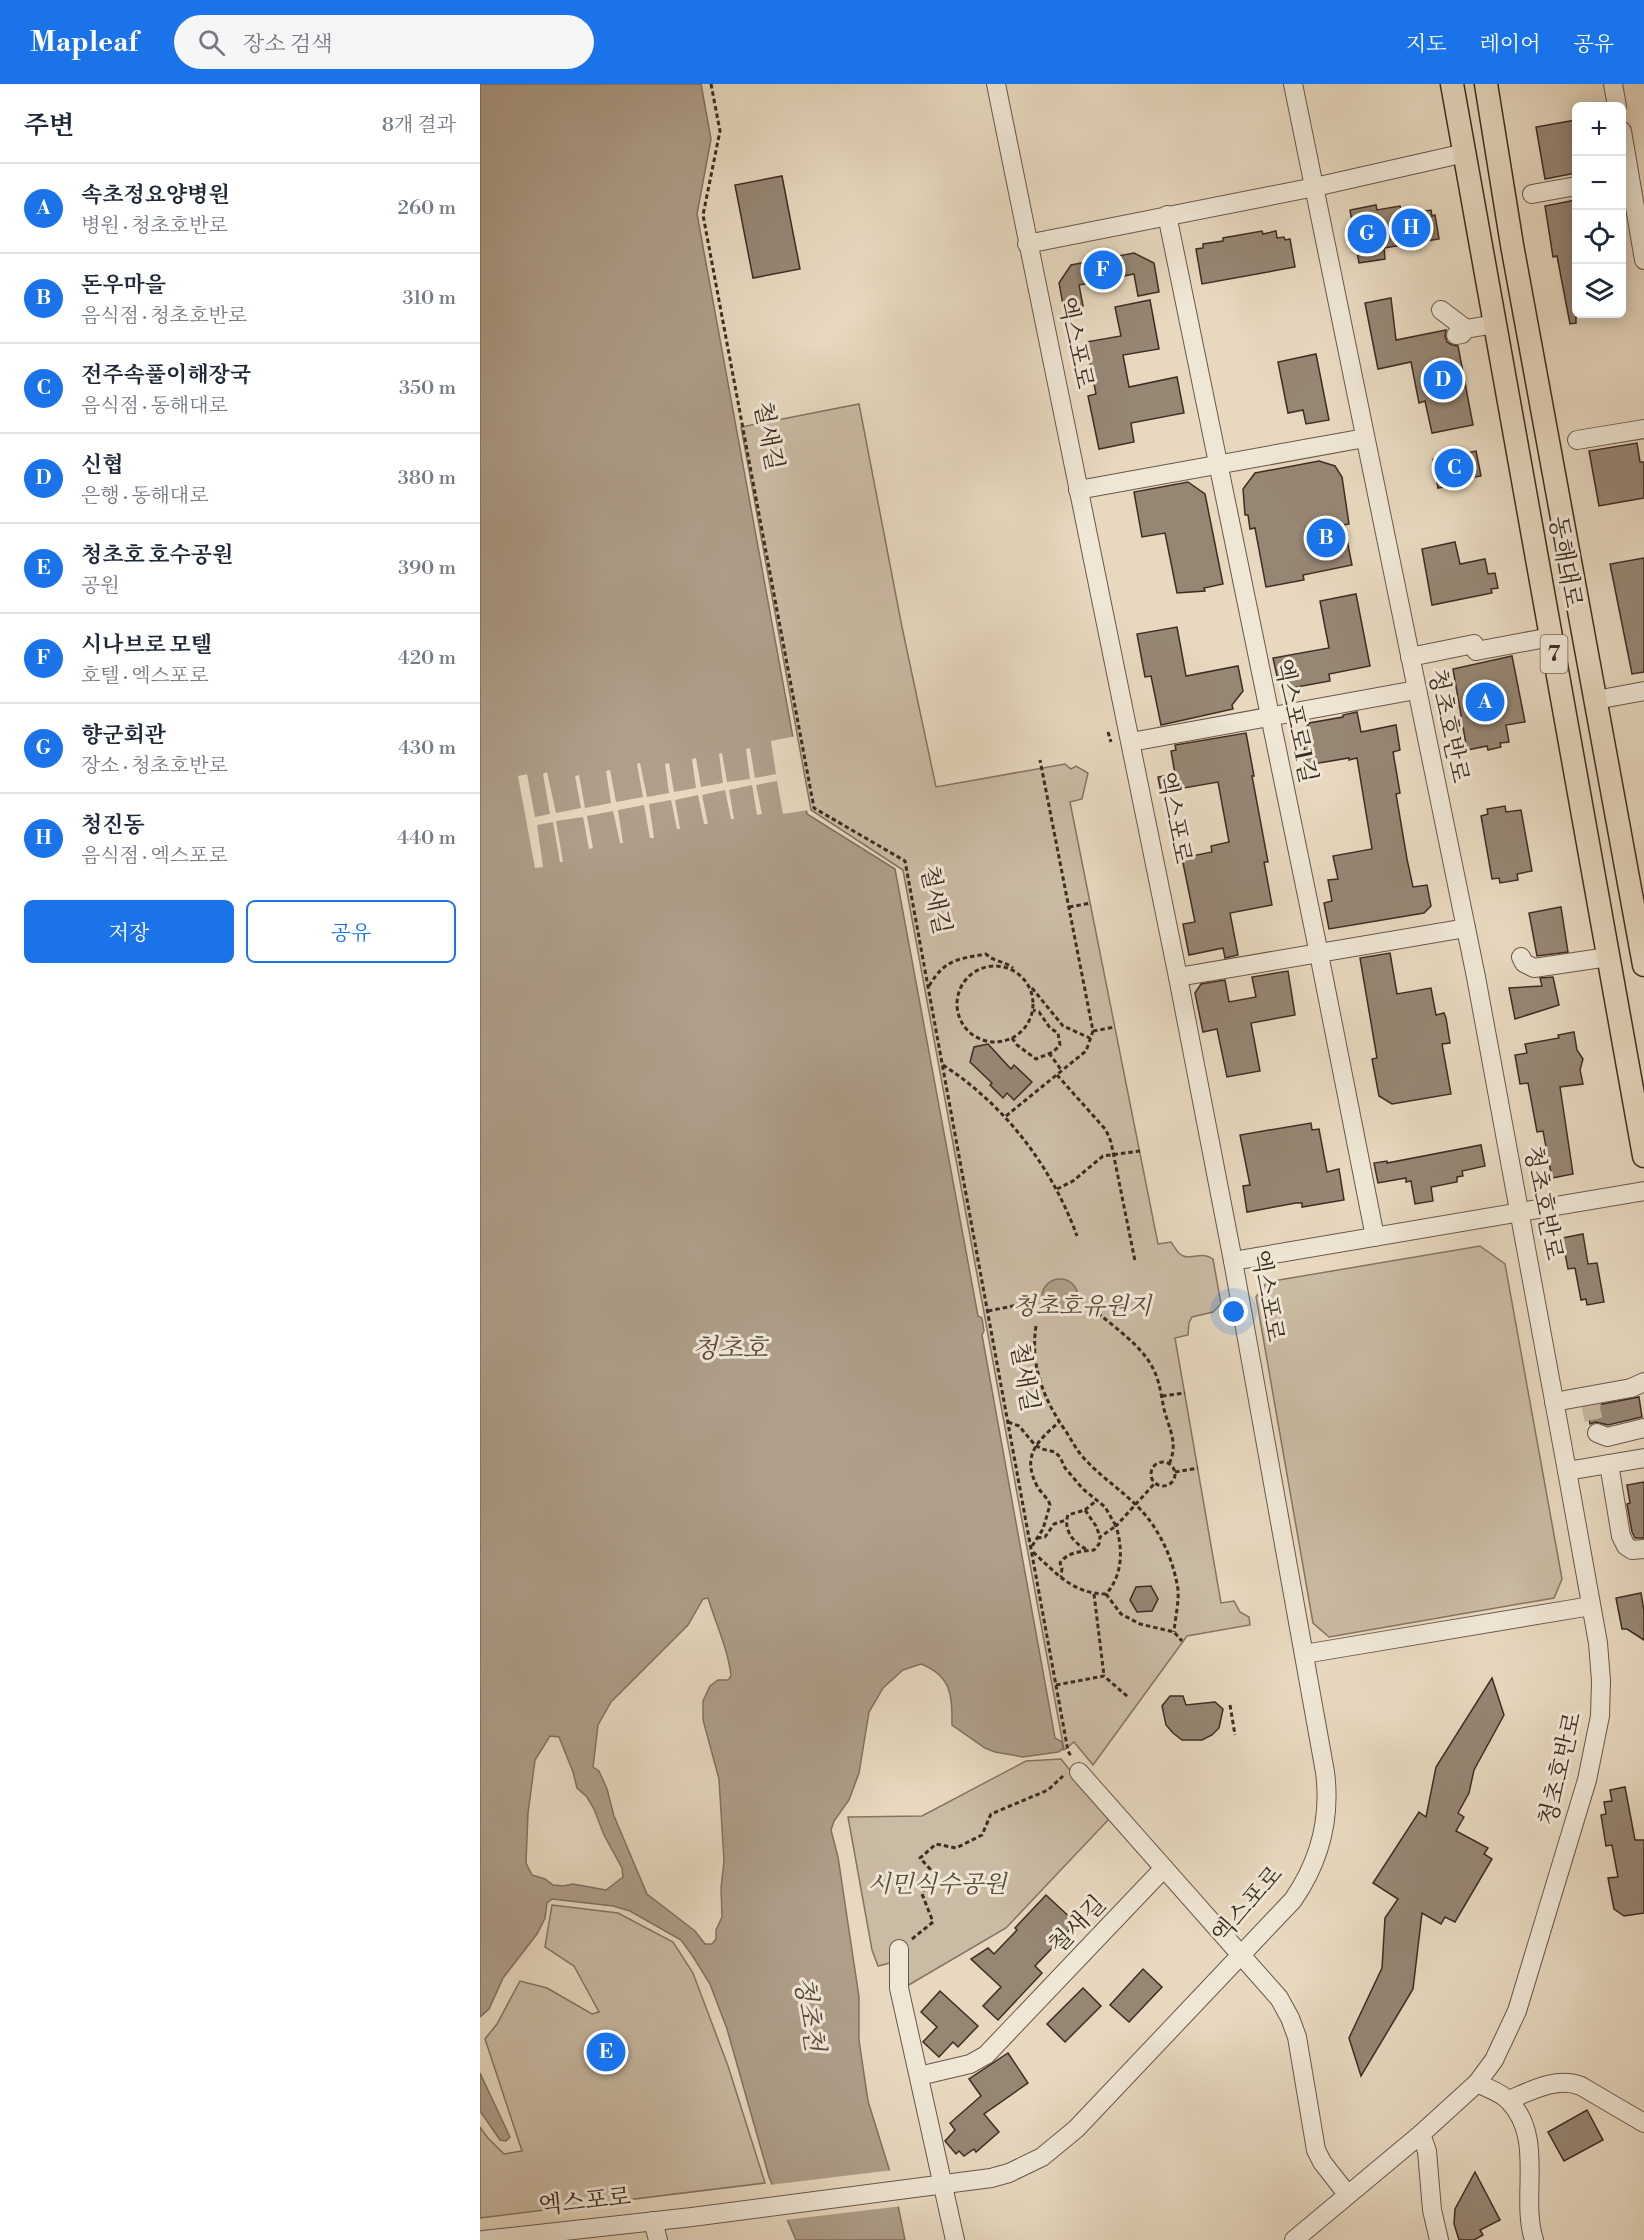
<!DOCTYPE html>
<html lang="ko">
<head>
<meta charset="utf-8">
<style>
	:root { --surface:#fff; --page:#f6f6f7; --text:#1f2937; --muted:#747a83; --line:#e0e1e3; --accent:#1a73e8 }
	body { margin:0; font-family:"Libre Bodoni","Noto Serif KR",serif; background:var(--page); color:var(--text) }
	.controls { position:absolute; right:18px; top:18px; display:grid; overflow:hidden; border-radius:9px; box-shadow:0 3px 15px #0003 }
	.controls button { width:54px; height:54px; display:grid; place-items:center; padding:0; border:0; border-bottom:2px solid var(--line); background:var(--surface); color:var(--text); font:30px sans-serif }
	.you { position:absolute; left:754px; top:1228px; width:21px; height:21px; margin:-15px; border:4px solid #fff; border-radius:50%; background:#1a73e8; box-shadow:0 0 0 9px #1a73e833 }
	.badge { display:grid; place-items:center; width:39px; height:39px; border-radius:50%; background:var(--accent); color:#fff; font-size:20px; font-weight:700 }
	.pin { position:absolute; translate:-50% -50%; border:3px solid #fff; box-shadow:0 2px 6px #0006 }
	.list { margin:0; padding:0; list-style:none }
	h2 { display:flex; justify-content:space-between; align-items:center; height:78px; margin:0; padding:0 24px; font-size:26px }
	h2 small { font-size:20px; font-weight:400; color:var(--muted) }
	.list li { display:grid; grid-template-columns:39px 1fr auto; gap:18px; align-items:center; box-sizing:border-box; height:90px; padding:0 24px; border-top:2px solid var(--line) }
	.list b { display:block; font-size:22px; white-space:nowrap }
	.list p { margin:0; font-size:20px; white-space:nowrap; color:var(--muted) }
	.list em { font-size:20px; font-style:normal; color:var(--muted) }
	.actions { display:flex; gap:12px; padding:18px 24px }
	.actions a { flex:1; padding:14px 0; border:2px solid var(--accent); border-radius:9px; text-align:center; font-size:21px; color:var(--accent) }
	.actions .main { background:var(--accent); color:#fff }
	.icon { flex:none; width:33px; height:33px; fill:none; stroke:currentColor; stroke-width:2; stroke-linecap:round; stroke-linejoin:round }
	.map { position:relative; flex:none; width:1164px; height:2156px; overflow:hidden }
	header { display:flex; align-items:center; gap:36px; box-sizing:border-box; height:84px; padding:0 30px; background:var(--accent); color:#fff }
	header strong { font-size:28px }
	nav { display:flex; gap:33px; margin-inline-start:auto; font-size:21px }
	.search { width:420px; height:54px; background:var(--page); display:flex; align-items:center; gap:15px; box-sizing:border-box; padding:0 21px; border-radius:33px; color:var(--muted); font-size:22px }
	main { display:flex }
	aside { flex:1; background:var(--surface) }
	.map>svg:first-child { display:block }
</style>
</head>
<body>
<header>
<strong>Mapleaf</strong>
<div class="search"><svg class="icon" aria-label="search" viewBox="0 0 24 24"><circle cx="10" cy="10" r="6"/><path d="M15 15l6 6"/></svg>장소 검색</div>
<nav><a>지도</a><a>레이어</a><a>공유</a></nav>
</header>
<main>
<aside>
<h2>주변<small>8개 결과</small></h2>
<ul class="list">
<li><span class="badge">A</span><div><b>속초정요양병원</b><p>병원 · 청초호반로</p></div><em>260 m</em></li>
<li><span class="badge">B</span><div><b>돈우마을</b><p>음식점 · 청초호반로</p></div><em>310 m</em></li>
<li><span class="badge">C</span><div><b>전주속풀이해장국</b><p>음식점 · 동해대로</p></div><em>350 m</em></li>
<li><span class="badge">D</span><div><b>신협</b><p>은행 · 동해대로</p></div><em>380 m</em></li>
<li><span class="badge">E</span><div><b>청초호 호수공원</b><p>공원</p></div><em>390 m</em></li>
<li><span class="badge">F</span><div><b>시나브로 모텔</b><p>호텔 · 엑스포로</p></div><em>420 m</em></li>
<li><span class="badge">G</span><div><b>향군회관</b><p>장소 · 청초호반로</p></div><em>430 m</em></li>
<li><span class="badge">H</span><div><b>청진동</b><p>음식점 · 엑스포로</p></div><em>440 m</em></li>
</ul>
<div class="actions"><a class="main">저장</a><a>공유</a></div>
</aside>
<div class="map">
<svg width="1164" height="2156" viewBox="0 0 1164 2156">
	<rect width="100%" height="100%" fill="#e7d8bf"/>
	<filter id="stains"><feTurbulence type="fractalNoise" baseFrequency=".00333" numOctaves="4"/><feColorMatrix values="0 0 0 0 .2 0 0 0 0 .09 0 0 0 0 .02 0 0 0 .5 -.17"/></filter>
	<radialGradient id="worn" r=".72"><stop offset=".6" stop-color="#630" stop-opacity="0"/><stop offset="1" stop-color="#630" stop-opacity=".3"/></radialGradient>
	<g fill="#cabba4" stroke="#847464" stroke-width="1.5">
		<path d="M379,320L422,543L456,703L585,680L591,685L596,682L608,689L602,715L590,718L678,1160L691,1158C694,1162 696,1167 700,1170C709,1178 720,1166 733,1175L741,1220L733,1228L712,1233L709,1239L708,1251L695,1254L741,1519L754,1517L760,1528L769,1533L770,1541L707,1552L613,1681L594,1658L584,1666L423,786L331,726L261,343Z"/>
		<polygon points="1000,1162 1025,1180 1082,1495 1074,1514 849,1553 833,1539 776,1213 787,1198"/>
		<polygon points="581,1675 629,1735 526,1844 427,1902 422,1876 398,1882 392,1866 368,1733 442,1732 546,1677"/>
		<polygon points="72,1821 138,1829 193,1858 213,1889 248,1982 285,2099 0,2134 0,2043 7,2053 24,2070 42,2067 5,1955 17,1940 40,1897 67,1904 112,1930 119,1928 94,1882 65,1863"/>
	</g>
	<g fill="#ae9e8a" stroke="#817161" stroke-width="1.5" fill-rule="evenodd">
		<path d="M0,0H221L231,55L217,130L327,730L415,785L498,1232L502,1234L504,1247L502,1251L575,1654L582,1658L583,1665L578,1668L543,1673L515,1668L505,1664L472,1641C472,1612 472,1592 441,1580L423,1586L403,1604L389,1628L379,1689L369,1716L354,1737L351,1746L358,1773L379,1913V1956L388,2017L414,2101L425,2156H316L289,2093L247,1945L230,1900L212,1871L201,1856L150,1827L133,1822L72,1815L67,1819L65,1834L57,1850L23,1894L9,1925L0,1933ZM228,1514C236,1540 248,1565 251,1592L248,1596H238L230,1602L223,1617V1636L239,1695L244,1777L241,1804L242,1833L236,1846V1855L232,1860H225L215,1847L167,1810L134,1732L127,1705L119,1687L113,1683L118,1641L131,1618L208,1541L223,1515ZM70,1652L79,1653L93,1688L97,1704L107,1713L114,1725L124,1751L142,1784L143,1793L126,1806L93,1800L83,1802L73,1801L65,1795L52,1791L46,1779L48,1729L55,1676Z"/>
		<circle cx="580" cy="1213" r="18"/>
		<polygon points="0,1989 30,2053 26,2057 20,2056 0,2027"/>
	</g>
	<g fill="#e7d8bf">
		<polygon points="316,652 329,726 303,730 297,697 276,701 282,730 277,731 272,701 249,706 254,735 251,735 245,706 222,711 228,740 224,740 218,711 195,716 200,745 197,745 191,716 169,720 174,754 170,754 164,721 138,726 143,759 140,759 133,727 107,732 113,764 109,765 103,733 76,737 83,778 80,778 73,738 57,741 63,783 55,784 38,692 47,690 55,733 70,730 63,690 67,688 76,729 101,724 95,692 99,691 105,724 131,719 126,687 130,686 136,718 163,713 157,680 160,679 167,713 189,709 185,680 189,679 194,708 216,704 212,675 216,674 221,703 243,699 239,670 242,669 247,698 270,695 266,665 270,664 275,694 296,690 291,657"/>
		<polygon points="413,2086 422,2122 305,2136 289,2101"/>
	</g>
	<g fill="#968674" stroke="#3e2d23" stroke-width="1.5">
		<polygon points="1096,36 1096,89 1065,95 1056,43"/>
		<polygon points="302,92 320,185 273,194 255,101"/>
		<polygon points="1096,116 1096,239 1090,240 1077,172 1073,173 1065,122"/>
		<polygon points="896,121 897,126 920,122 922,131 951,126 952,132 955,131 959,155 904,164 905,175 879,179 870,126"/>
		<polygon points="782,147 783,150 796,147 797,154 804,153 805,156 810,155 815,183 722,200 716,165 723,164 723,160 743,157 743,154"/>
		<polygon points="654,169 674,179 679,208 658,212 654,190 599,201 603,222 584,226 579,199 591,181"/>
		<polygon points="911,214 916,256 966,246 965,252 967,258 972,261 978,262 993,341 952,349 945,317 939,319 931,278 898,285 885,219"/>
		<polygon points="670,216 679,265 643,271 649,303 697,293 704,329 651,339 654,358 619,365 608,312 616,310 606,258 641,252 635,223"/>
		<polygon points="836,270 849,336 826,340 823,326 808,329 798,278"/>
		<polygon points="1157,359 1160,378 1164,378 1164,414 1119,422 1109,367"/>
		<polygon points="996,367 1001,392 977,396 978,400 958,404 953,375"/>
		<polygon points="839,377 855,382 862,393 869,440 864,441 872,481 823,491 824,496 786,503 775,444 770,445 768,431 765,431 763,405 775,389"/>
		<polygon points="708,398 725,410 743,500 724,504 725,507 697,509 685,449 662,453 654,408"/>
		<polygon points="975,458 980,480 1005,475 1008,490 1015,489 1018,504 1011,505 1012,509 952,521 942,465"/>
		<polygon points="1164,474 1164,588 1152,590 1130,480"/>
		<polygon points="876,510 890,582 849,590 850,597 806,605 804,596 798,597 793,574 849,564 840,517"/>
		<polygon points="697,543 706,592 758,582 763,607 752,621 753,625 681,641 671,592 665,593 657,550"/>
		<polygon points="1032,572 1045,638 1026,641 1029,658 1020,659 1021,663 1008,666 1007,662 987,666 973,585"/>
		<polygon points="877,628 881,648 916,641 920,666 913,668 920,709 916,710 927,775 933,803 947,801 951,822 944,829 849,845 844,819 852,817 848,796 858,795 853,772 892,765 877,674 869,676 869,674 827,681 822,651 829,639 863,633 863,631"/>
		<polygon points="766,649 774,692 772,692 788,778 784,778 792,821 750,829 758,871 745,874 743,864 709,871 703,840 715,838 702,774 732,768 731,762 749,758 738,698 681,708 678,693 695,690 691,667 696,666 695,661"/>
		<polygon points="1025,722 1026,728 1041,726 1052,787 1037,790 1038,796 1020,799 1019,794 1012,795 1001,732 1008,730 1007,725"/>
		<polygon points="1081,823 1088,868 1057,872 1049,829"/>
		<polygon points="910,869 917,910 951,904 956,931 964,929 966,934 970,959 962,960 971,1010 912,1020 899,1012 892,975 897,974 880,874"/>
		<polygon points="808,887 815,931 771,939 780,987 747,993 737,945 723,948 715,909 721,900 745,896 749,918 776,913 772,893"/>
		<polygon points="1073,893 1079,921 1035,935 1029,904 1062,902 1060,894"/>
		<polygon points="1094,948 1097,966 1103,975 1100,986 1103,1000 1080,1003 1093,1090 1072,1094 1063,1047 1057,1048 1048,999 1040,1000 1035,971 1047,969 1045,960 1079,954 1078,951"/>
		<polygon points="508,960 531,985 534,981 552,998 534,1016 527,1009 523,1014 510,1001 512,999 490,978 494,963"/>
		<polygon points="831,1039 832,1046 839,1045 847,1088 859,1085 864,1116 822,1123 822,1119 816,1119 767,1128 763,1102 770,1101 760,1051"/>
		<polygon points="1001,1061 1005,1082 982,1087 983,1092 977,1093 977,1098 951,1103 953,1117 935,1120 931,1097 926,1098 926,1094 898,1099 894,1079 907,1077 907,1079"/>
		<polygon points="1103,1150 1108,1180 1117,1179 1124,1218 1107,1221 1106,1215 1101,1216 1095,1184 1088,1185 1082,1154"/>
		<polygon points="1159,1313 1162,1333 1128,1341 1116,1338 1110,1340 1107,1323"/>
		<polygon points="1164,1398 1164,1454 1155,1454 1152,1448 1147,1420 1150,1419 1147,1401"/>
		<polygon points="671,1502 678,1515 672,1527 657,1528 650,1516 656,1503"/>
		<polygon points="1161,1509 1164,1527 1164,1556 1147,1545 1142,1545 1136,1514"/>
		<polygon points="1012,1594 1024,1631 994,1686 989,1709 978,1729 984,1733 976,1747 1008,1764 1004,1770 1012,1775 975,1838 965,1833 961,1840 942,1829 933,1905 881,1992 869,1954 902,1884 905,1834 918,1815 893,1799 939,1728 946,1733 956,1683"/>
		<polygon points="690,1612 703,1612 706,1621 735,1618 743,1625 739,1644 732,1651 722,1656 702,1656 693,1649 686,1641 682,1622"/>
		<polygon points="1145,1703 1155,1756 1164,1756 1164,1829 1144,1832 1134,1825 1128,1794 1138,1793 1132,1761 1126,1762 1121,1731 1126,1730 1124,1718 1132,1717 1130,1706"/>
		<polygon points="566,1811 596,1839 555,1882 562,1889 518,1936 503,1922 521,1903 491,1875 508,1864 514,1870 537,1846 535,1844"/>
		<polygon points="663,1885 682,1903 649,1938 630,1921"/>
		<polygon points="603,1904 621,1922 585,1958 567,1940"/>
		<polygon points="460,1907 498,1942 478,1963 473,1958 459,1973 443,1958 457,1943 441,1928"/>
		<polygon points="528,1969 548,1999 504,2030 519,2048 496,2068 494,2065 484,2072 479,2067 476,2070 465,2057 475,2046 470,2039 501,2012 489,1995"/>
		<polygon points="1107,2026 1123,2056 1084,2077 1068,2048"/>
		<polygon points="995,2088 1020,2136 1000,2146 1003,2151 994,2156 979,2156 974,2140 975,2125"/>
	</g>
	<g fill="none" stroke-linecap="round" stroke-linejoin="round">
		<polyline stroke="#c5b6a0" stroke-width="18" stroke-dasharray="18 9" stroke-linecap="butt" points="1112,1318 1111,1325 1117,1349"/>
		<g stroke="#68584a" stroke-width="20">
			<g id="minor">
				<polyline points="813,0 996,893 1087,1387 1118,1559 1121,1597 1120,1632 1107,1696 1037,1927 1014,1976 997,1999 941,2050 814,2156"/>
				<polyline points="1133,0 1137,22"/>
				<polyline points="1142,47 1164,176"/>
				<polyline points="1052,110 1096,102"/>
				<polyline points="687,131 839,870 895,1153"/>
				<polyline points="547,160 835,103 985,69"/>
				<polyline points="961,226 986,245"/>
				<polyline points="976,251 982,250 986,245 1015,240"/>
				<polyline points="1097,356 1164,345"/>
				<polyline points="598,406 885,354"/>
				<polyline points="930,573 994,560 996,567 1071,553"/>
				<polyline points="1116,616 1164,607"/>
				<polyline points="651,658 936,606"/>
				<polyline points="1041,873 1044,879 1054,884 1128,873"/>
				<polyline points="698,893 986,844"/>
				<polyline points="753,1177 1164,1107"/>
				<polyline points="1074,1318 1151,1304 1164,1298"/>
				<polyline points="1117,1349 1127,1353 1164,1344"/>
				<polyline points="1129,1380 1141,1452 1146,1462 1152,1466 1164,1465"/>
				<polyline points="1087,1387 1164,1374"/>
				<polyline points="824,1570 1111,1522"/>
				<polyline points="599,1688 799,1914 810,1934 817,1953 836,2066 842,2078 867,2110"/>
				<polyline points="419,1865 419,1904 475,2156"/>
				<polyline points="439,1992 490,1980 506,1971 684,1784"/>
				<path d="M997,1999C1007,2004 1022,2009 1029,2017C1065,2054 1040,2112 1054,2156"/>
				<path d="M1029,2016C1050,2007 1078,1992 1101,2002L1164,2039"/>
				<polyline points="941,2050 947,2067 952,2126 959,2156"/>
				<polyline points="173,2137 178,2156"/>
				<path d="M3,2156L212,2133L511,2094L529,2089L562,2073L596,2045L813,1816C840,1777 851,1735 845,1688L753,1177L698,893L516,0"/>
			</g>
		</g>
		<g stroke="#3e2d23" stroke-width="25">
			<g id="major">
				<polyline points="972,0 1164,1072"/>
				<polyline points="1006,0 1032,161 1164,881"/>
			</g>
		</g>
		<g stroke="#3e2d23" stroke-width="3" stroke-dasharray="4.5 3" stroke-linecap="butt">
			<polyline points="231,0 240,47 223,131 334,724 425,777 588,1667 592,1674"/>
			<polyline points="628,648 631,658"/>
			<polyline points="589,823 611,819"/>
			<circle cx="515" cy="920" r="38"/>
			<path d="M449,902C465,875 478,875 506,870C514,878 525,877 533,884"/>
			<polyline points="552,904 583,942 610,954"/>
			<polyline points="613,947 635,943"/>
			<polyline points="532,954 537,961 556,975 573,968 580,961 578,949 570,944 559,928 553,926"/>
			<polyline points="569,969 582,987"/>
			<path d="M463,981C525,1021 572,1083 597,1152"/>
			<polyline points="577,991 626,1046 631,1058 655,1177"/>
			<polyline points="526,1032 606,967 613,947 560,676"/>
			<polyline points="577,1105 593,1097 623,1072 660,1067"/>
			<polyline points="508,1227 543,1220"/>
			<path d="M618,1229C640,1248 668,1266 677,1294C682,1308 682,1322 687,1335C692,1351 697,1363 689,1380"/>
			<path d="M556,1242C550,1283 564,1316 587,1349C592,1357 596,1365 602,1372C619,1392 642,1406 660,1425C680,1446 694,1477 698,1506C699,1519 695,1535 694,1548"/>
			<polyline points="682,1312 705,1309"/>
			<path d="M528,1338L539,1342L555,1361L562,1365L575,1368L580,1373L585,1384L603,1405L625,1423L636,1442L620,1453L619,1460L614,1466C603,1467 587,1468 580,1479L582,1484L581,1493"/>
			<circle cx="683" cy="1390" r="12"/>
			<polyline points="695,1388 718,1384"/>
			<polyline points="605,1426 617,1416"/>
			<polyline points="557,1454 565,1453 574,1440 586,1436"/>
			<path d="M552,1462L563,1445L570,1421C568,1414 561,1409 557,1402C541,1371 558,1357 579,1338"/>
			<path d="M606,1465C593,1459 583,1445 588,1431L605,1426L616,1442L620,1453"/>
			<path d="M553,1468C576,1489 593,1510 626,1510C643,1491 643,1465 636,1442L675,1399"/>
			<polyline points="614,1510 624,1592"/>
			<polyline points="626,1510 641,1530 660,1540 694,1548 702,1557"/>
			<polyline points="576,1601 624,1592 648,1613"/>
			<polyline points="750,1621 755,1651"/>
			<polyline points="432,1855 453,1838 442,1810 450,1785 440,1774 456,1760 476,1764 502,1751 511,1730 568,1706 583,1692"/>
		</g>
		<use href="#minor" stroke="#efe6d5" stroke-width="18"/>
		<use href="#major" stroke="#e7d8bf" stroke-width="22"/>
	</g>
	<g text-anchor="middle" dominant-baseline="central" stroke-width="6" stroke-linejoin="round" paint-order="stroke">
		<rect fill="#efe6d5" stroke="#736458" stroke-width="1.5" x="1060.5" y="551" width="27" height="38" rx="4.5"/>
		<g font-size="22" font-weight="bold" fill="#3e2d23">
			<text x="1074" y="570">7</text>
		</g>
		<g font-size="24" fill="#3e2d23" stroke="#efe6d5">
			<text transform="translate(595 259) rotate(78)">엑스포로</text>
			<text transform="translate(288 352) rotate(79)">철새길</text>
			<text transform="translate(1085 478) rotate(80)">동해대로</text>
			<text transform="translate(815 637) rotate(78)">엑스포로1길</text>
			<text transform="translate(968 642) rotate(78)">청초호반로</text>
			<text transform="translate(694 734) rotate(79)">엑스포로</text>
			<text transform="translate(455 816) rotate(78)">철새길</text>
			<text transform="translate(1063 1119) rotate(79)">청초호반로</text>
			<text transform="translate(787 1212) rotate(80)">엑스포로</text>
			<text transform="translate(544 1293) rotate(80)">철새길</text>
			<text transform="translate(1081 1685) rotate(-77)">청초호반로</text>
			<text transform="translate(768 1821) rotate(-49)">엑스포로</text>
			<text transform="translate(598 1841) rotate(-46)">철새길</text>
			<text transform="translate(105 2118) rotate(-6)">엑스포로</text>
		</g>
		<g font-size="24" font-style="italic" fill="#5a493d" stroke="#efe6d5">
			<text x="602" y="1223">청초호유원지</text>
			<text x="457" y="1801">시민식수공원</text>
		</g>
		<g font-size="26" font-style="italic" fill="#5a493d" stroke="#efe6d5">
			<text x="250" y="1265">청초호</text>
			<text transform="translate(329 1930) rotate(81)">청초천</text>
		</g>
	</g>
	<rect width="100%" height="100%" filter="url(#stains)"/>
	<rect width="100%" height="100%" fill="url(#worn)"/>
</svg>
<div class="controls">
<button>+</button>
<button>−</button>
<button><svg class="icon" aria-label="locate" viewBox="0 0 24 24"><circle cx="12" cy="12" r="6"/><path d="M12 2v4M12 18v4M2 12h4M18 12h4"/></svg></button>
<button><svg class="icon" aria-label="layers" viewBox="0 0 24 24"><path d="M12 4l9 5-9 5-9-5zM3 14l9 5 9-5"/></svg></button>
</div>
<div class="you"></div>
<div class="pin badge" style="left:1005px;top:618px">A</div>
<div class="pin badge" style="left:846px;top:454px">B</div>
<div class="pin badge" style="left:974px;top:384px">C</div>
<div class="pin badge" style="left:963px;top:296px">D</div>
<div class="pin badge" style="left:126px;top:1968px">E</div>
<div class="pin badge" style="left:623px;top:186px">F</div>
<div class="pin badge" style="left:887px;top:150px">G</div>
<div class="pin badge" style="left:931px;top:144px">H</div>
</div>
</main>
</body>
</html>
